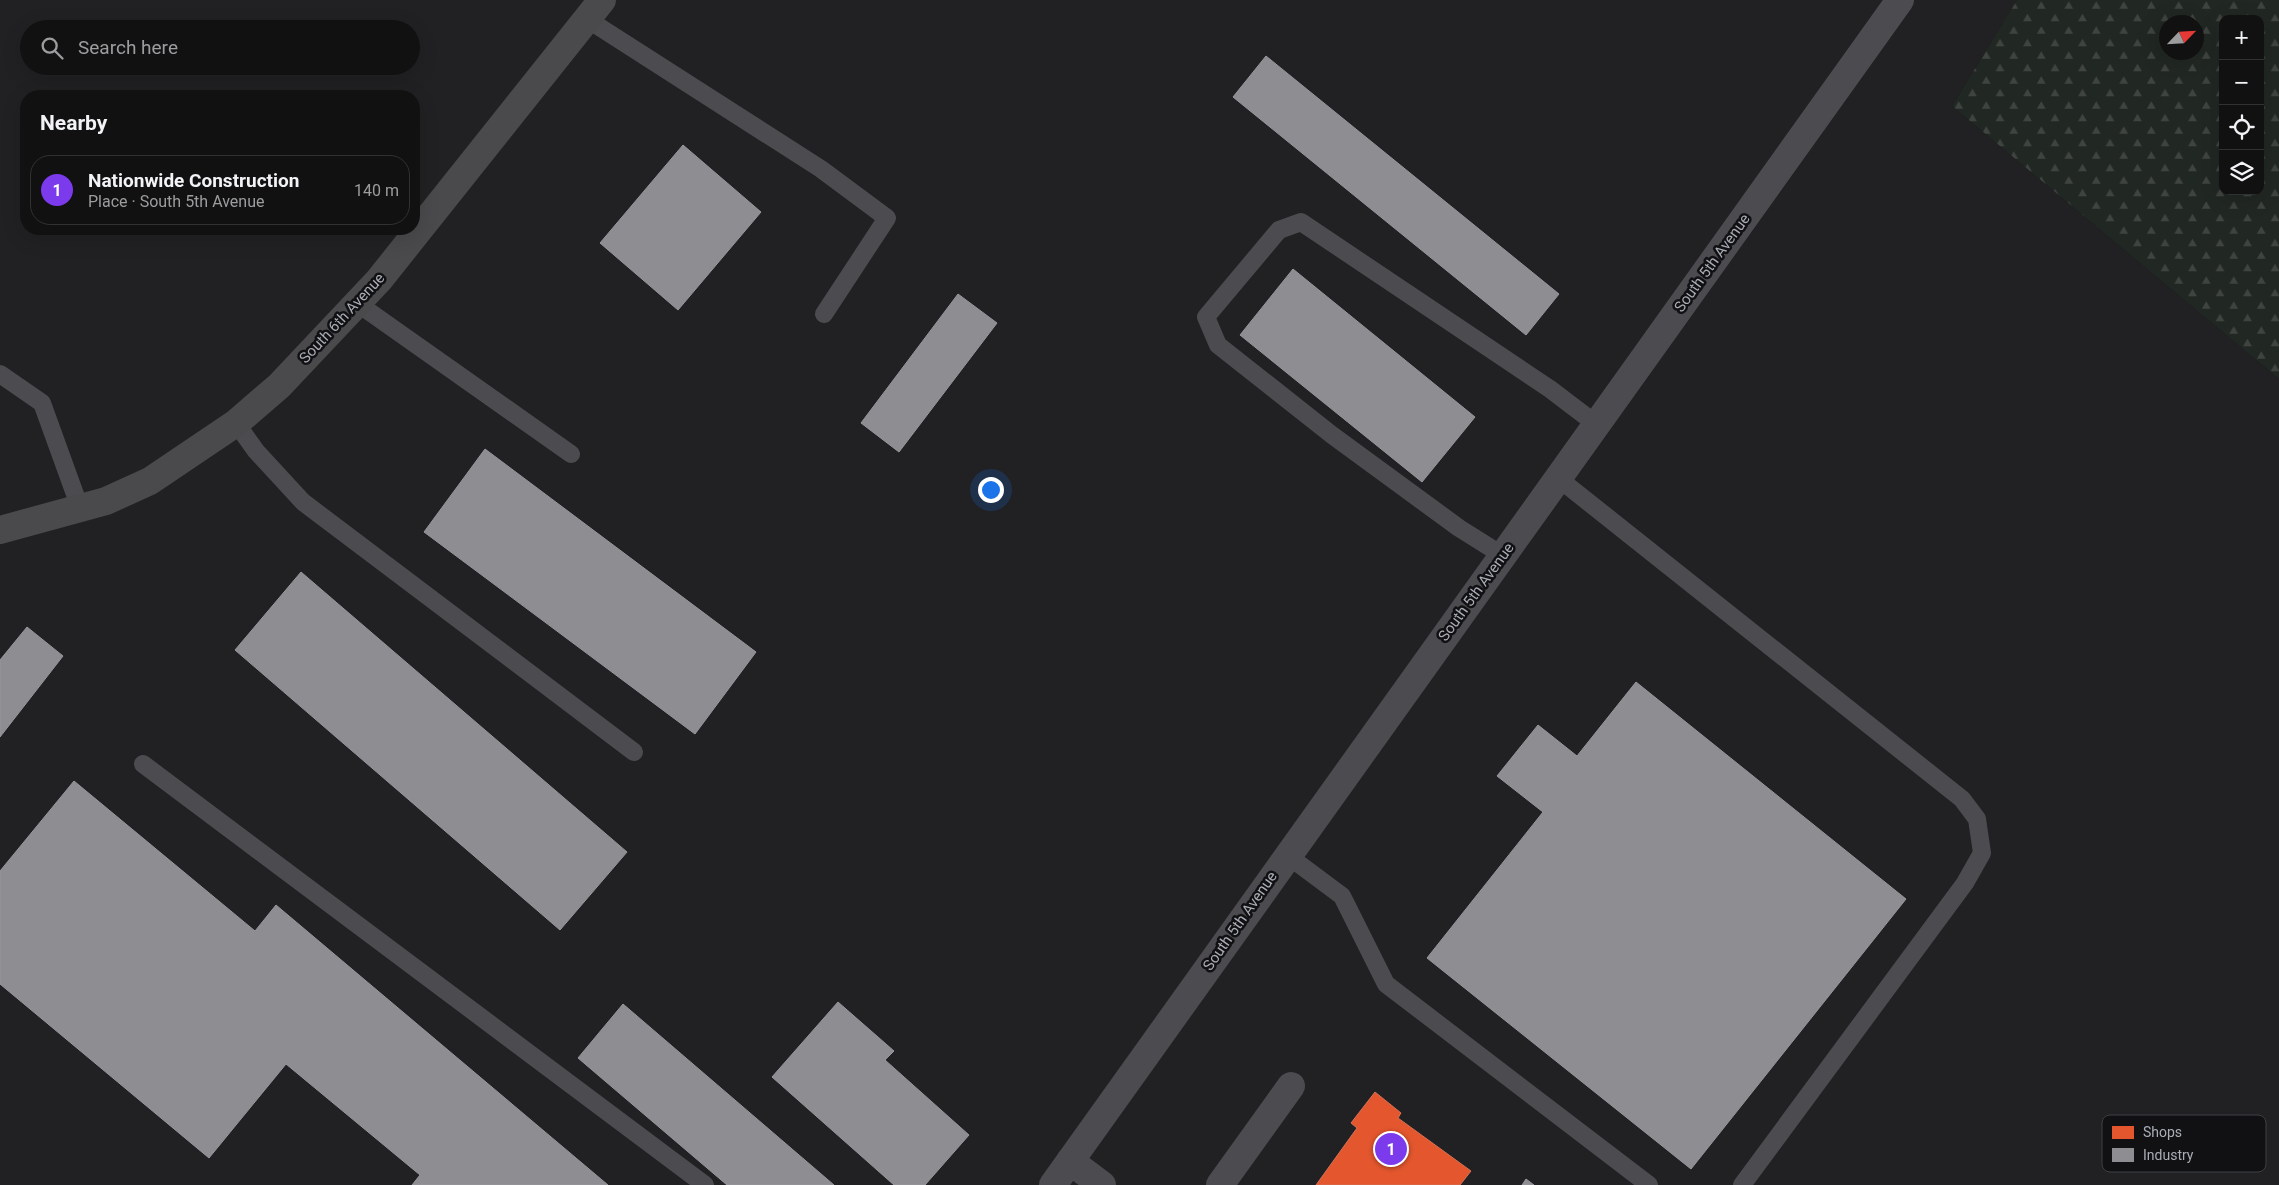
<!DOCTYPE html>
<html lang="en">
<head>
<meta charset="utf-8">
<style>
	:root { --surface:#111; --page:#1a1a1a; --text:#f1f3f6; --muted:#9c9d9f; --line:#303131; --accent:#7c3aed }
	body { margin:0; font-family:Roboto,sans-serif; background:var(--page); color:var(--text) }
	.controls { position:absolute; right:15px; top:15px; display:grid; overflow:hidden; border-radius:10px; box-shadow:0 5px 20px #0002 }
	.controls button { width:45px; height:45px; display:grid; place-items:center; padding:0; border:0; border-bottom:1px solid var(--line); background:var(--surface); color:var(--text); font:25px sans-serif }
	.compass { position:absolute; left:2159px; top:15px; width:45px; height:45px; border-radius:50%; background:var(--surface); box-shadow:0 5px 20px #0002; rotate:65deg }
	.you { position:absolute; left:990px; top:489px; width:18px; height:18px; margin:-12px; border:4px solid #fff; border-radius:50%; background:#1a73e8; box-shadow:0 0 0 8px #1a73e833 }
	.badge { display:grid; place-items:center; width:32px; height:32px; border-radius:50%; background:var(--accent); color:#fff; font-size:16px; font-weight:700 }
	.pin { position:absolute; translate:-50% -50%; border:2px solid #fff; box-shadow:0 1px 5px #0006 }
	.list { margin:0; padding:0; list-style:none }
	h2 { display:flex; justify-content:space-between; align-items:center; height:65px; margin:0; padding:0 20px; font-size:21px }
	h2 small { font-size:16px; font-weight:400; color:var(--muted) }
	.list li { display:grid; grid-template-columns:32px 1fr auto; gap:15px; align-items:center; box-sizing:border-box; height:70px; margin:0 10px 10px; padding:0 10px; border:1px solid var(--line); border-radius:20px }
	.list b { display:block; font-size:19px; white-space:nowrap }
	.list p { margin:0; font-size:16px; white-space:nowrap; color:var(--muted) }
	.list em { font-size:16px; font-style:normal; color:var(--muted) }
	.icon { flex:none; width:28px; height:28px; fill:none; stroke:currentColor; stroke-width:2; stroke-linecap:round; stroke-linejoin:round }
	.map { position:relative; flex:none; width:2279px; height:1185px; overflow:hidden }
	.search { position:absolute; background:var(--surface); box-shadow:0 5px 20px #0002; left:20px; top:20px; width:400px; height:55px; display:flex; align-items:center; gap:12px; box-sizing:border-box; padding:0 18px; border-radius:28px; color:var(--muted); font-size:19px }
	.panel { position:absolute; background:var(--surface); box-shadow:0 5px 20px #0002; left:20px; top:90px; width:400px; height:145px; border-radius:20px }
	.map>svg:first-child { display:block }
</style>
</head>
<body>
<div class="map">
<svg width="2279" height="1185" viewBox="0 0 2279 1185">
	<defs>
		<pattern id="forest-firs" width="22" height="20" patternUnits="userSpaceOnUse" patternTransform="scale(1.25)"><rect width="22" height="20" fill="#212722"/><path d="M5 1l3.5 6h-7zM16 11l3.5 6h-7z" fill="#3f4440"/></pattern>
	</defs>
	<rect width="100%" height="100%" fill="#171717"/>
	<path fill="#212123" fill-rule="evenodd" d="M0,0H2017L1952,106L2279,379V1185H0ZM29,29H411V66H29ZM26,96H414V229H26Z"/>
	<path fill="url(#forest-firs)" fill-rule="evenodd" d="M2017,0H2279V379L1952,106ZM2223,19H2260V191H2223ZM2166,22H2196V52H2166Z"/>
	<polygon fill="#e4572e" stroke="#d37157" points="1375,1092 1401,1113 1398,1118 1471,1171 1460,1185 1316,1185 1357,1128 1351,1123"/>
	<g fill="#8d8d92" stroke="#96979d">
		<polygon points="1266,56 1559,294 1526,335 1233,97"/>
		<polygon points="683,145 761,212 678,310 600,243"/>
		<polygon points="1293,269 1475,417 1422,482 1240,335"/>
		<polygon points="958,294 997,323 899,452 861,423"/>
		<polygon points="485,449 756,652 695,734 424,532"/>
		<polygon points="301,572 627,852 560,930 235,650"/>
		<polygon points="27,627 63,656 0,737 0,660"/>
		<polygon points="1636,682 1906,899 1691,1169 1427,958 1543,812 1497,776 1538,725 1577,756"/>
		<polygon points="74,781 255,931 276,905 608,1185 412,1185 420,1175 286,1064 209,1158 0,984 0,871"/>
		<polygon points="838,1002 894,1051 885,1060 969,1135 925,1185 894,1185 772,1077"/>
		<polygon points="623,1004 834,1185 727,1185 578,1058"/>
		<polygon points="1526,1179 1534,1185 1522,1185"/>
	</g>
	<g fill="none" stroke-linecap="round" stroke-linejoin="round">
		<g stroke="#4c4c50" stroke-width="18">
			<polyline points="587,19 821,169 887,218 824,314"/>
			<polyline points="357,303 571,454"/>
			<polyline points="0,374 42,403 80,508"/>
			<polyline points="236,423 256,451 303,502 634,752"/>
			<polyline points="1558,478 1962,799 1977,819 1982,853 1965,883 1742,1185"/>
			<polyline points="1502,555 1459,528 1332,435 1218,345 1206,317 1279,230 1301,222 1550,389 1596,424"/>
			<polyline points="143,764 705,1185"/>
			<polyline points="1287,855 1342,896 1386,984 1649,1185"/>
		</g>
		<g stroke="#4c4c50" stroke-width="28">
			<polyline points="1070,1161 1102,1185"/>
			<polyline points="1053,1185 1900,0"/>
			<polyline points="1220,1185 1291,1086"/>
		</g>
		<polyline stroke="#4a4a4d" stroke-width="28" points="0,530 106,501 150,481 236,423 279,386 379,280 602,0"/>
	</g>
	<g text-anchor="middle" dominant-baseline="central" stroke-width="5" stroke-linejoin="round" paint-order="stroke">
		<g font-size="15" fill="#aaadb6" stroke="#111113">
			<text transform="translate(1712 263) rotate(-54)">South 5th Avenue</text>
			<text transform="translate(342 318) rotate(-47)">South 6th Avenue</text>
			<text transform="translate(1476 592) rotate(-54)">South 5th Avenue</text>
			<text transform="translate(1240 921) rotate(-55)">South 5th Avenue</text>
		</g>
	</g>
	<rect x="2102" y="1115" width="164" height="57" rx="8" fill="#111113" stroke="#3f4044" stroke-width="1"/>
	<rect x="2112" y="1126" width="22" height="13" fill="#e4572e"/>
	<rect x="2112" y="1148" width="22" height="14" fill="#8d8d92"/>
	<g font-size="14" fill="#aaadb6">
		<text x="2143" y="1137">Shops</text>
		<text x="2143" y="1160">Industry</text>
	</g>
</svg>
<div class="controls">
<button>+</button>
<button>−</button>
<button><svg class="icon" aria-label="locate" viewBox="0 0 24 24"><circle cx="12" cy="12" r="6"/><path d="M12 2v4M12 18v4M2 12h4M18 12h4"/></svg></button>
<button><svg class="icon" aria-label="layers" viewBox="0 0 24 24"><path d="M12 4l9 5-9 5-9-5zM3 14l9 5 9-5"/></svg></button>
</div>
<svg class="compass" viewBox="-18 -18 36 36"><path d="M0-13l5 13h-10z" fill="#e53935"/><path d="M0 13l5-13h-10z" fill="#9c9d9f"/></svg>
<div class="you"></div>
<div class="pin badge" style="left:1391px;top:1149px">1</div>
<div class="search"><svg class="icon" aria-label="search" viewBox="0 0 24 24"><circle cx="10" cy="10" r="6"/><path d="M15 15l6 6"/></svg>Search here</div>
<section class="panel">
<h2>Nearby<small></small></h2>
<ul class="list">
<li><span class="badge">1</span><div><b>Nationwide Construction</b><p>Place · South 5th Avenue</p></div><em>140 m</em></li>
</ul>
</section>
</div>
</body>
</html>
